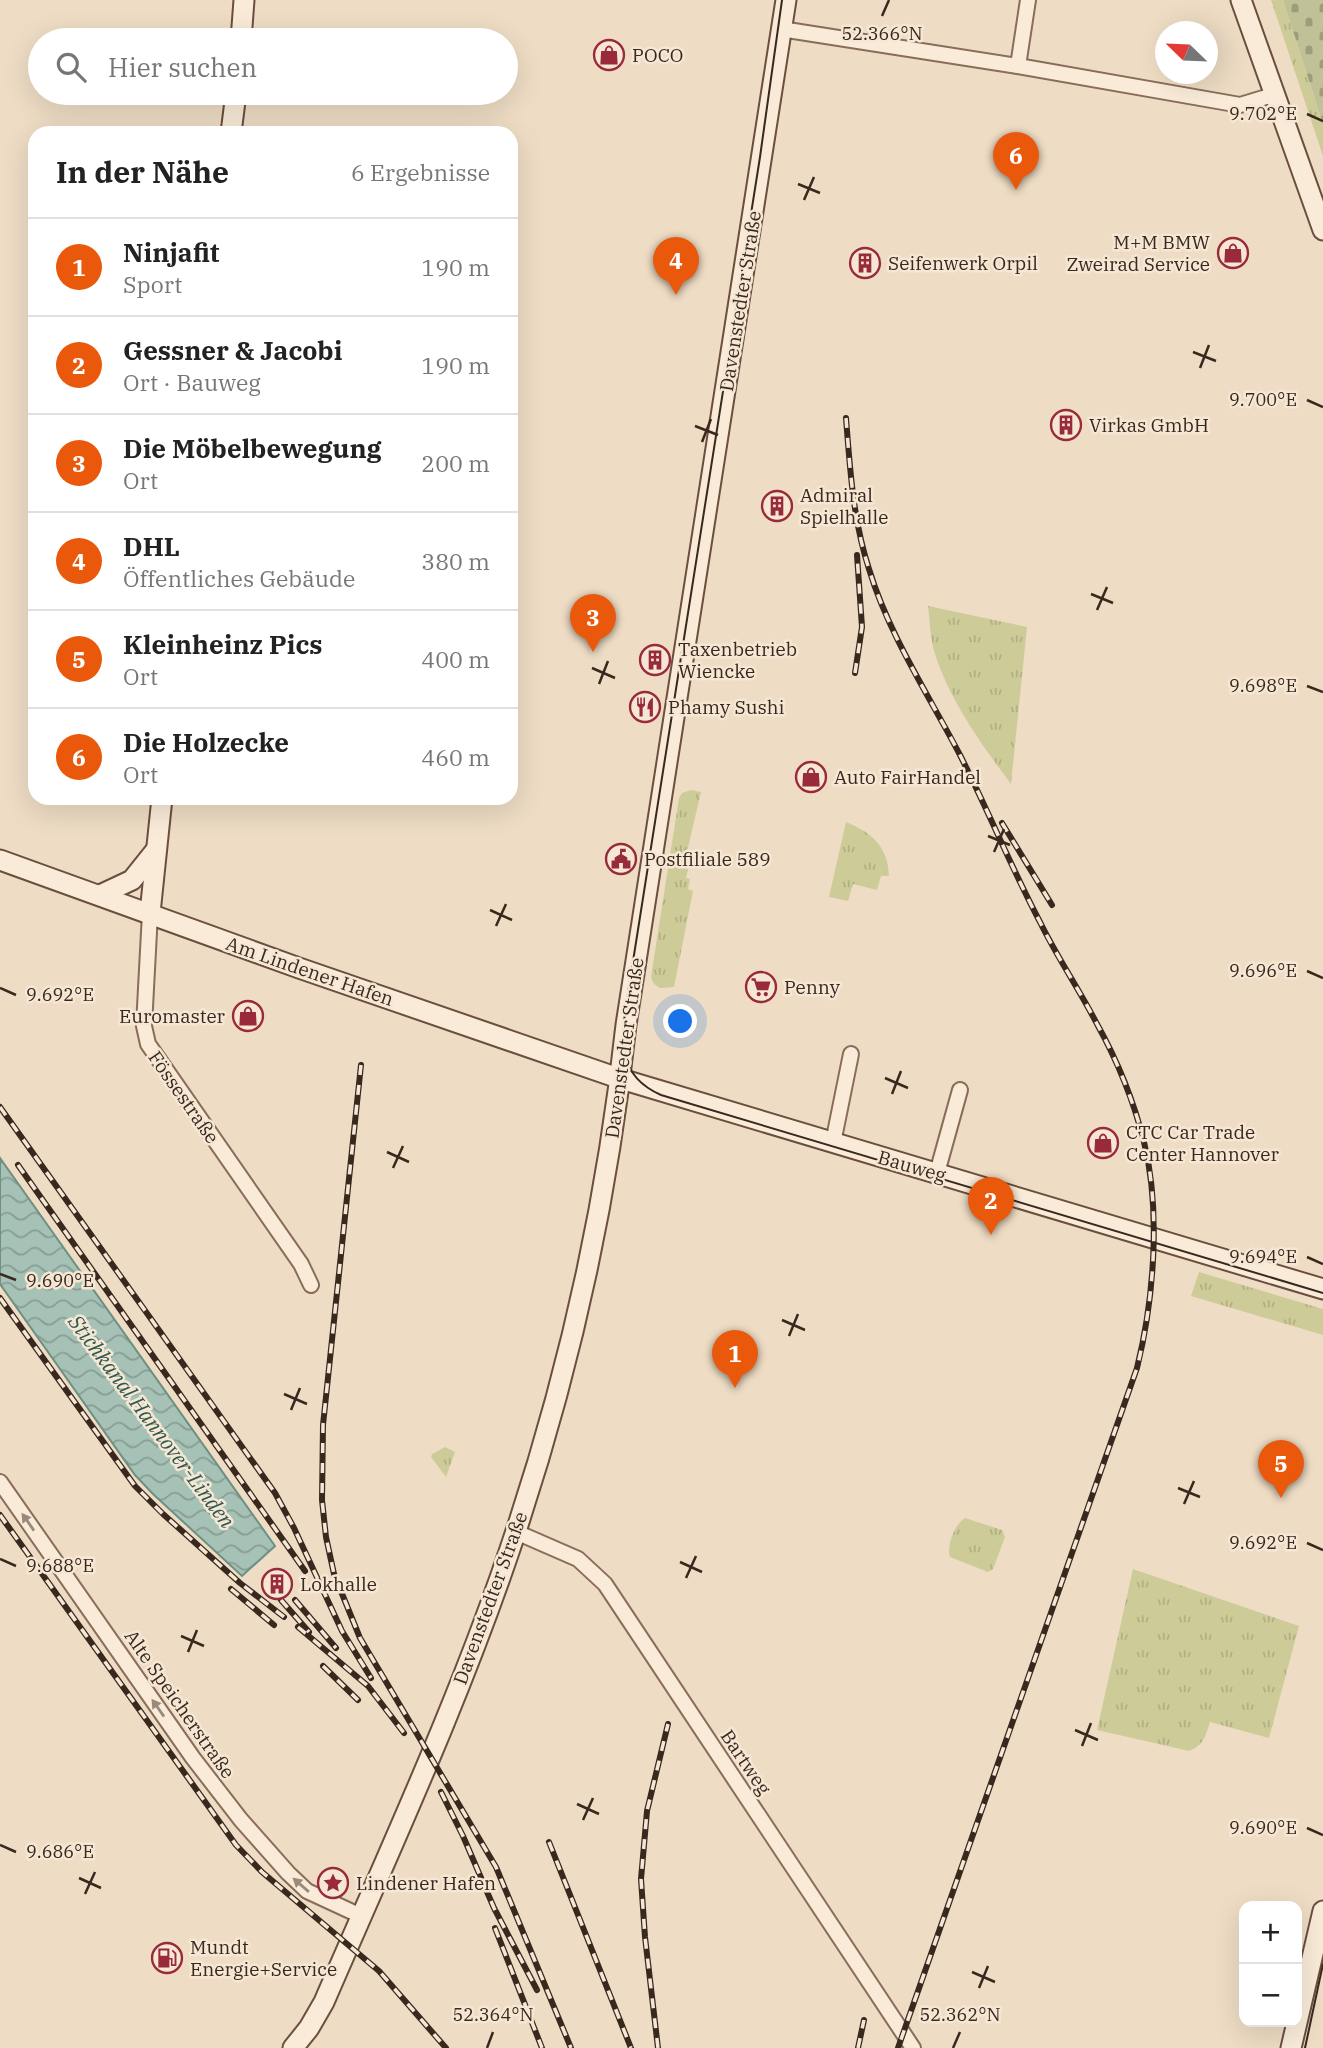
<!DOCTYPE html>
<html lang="de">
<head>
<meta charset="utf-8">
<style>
	:root { --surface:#fff; --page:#f2f2f2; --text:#222; --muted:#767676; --line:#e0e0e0; --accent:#ea580c }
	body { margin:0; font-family:"IBM Plex Serif",serif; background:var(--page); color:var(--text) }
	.controls { position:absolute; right:21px; bottom:21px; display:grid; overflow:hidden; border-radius:14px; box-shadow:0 7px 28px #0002 }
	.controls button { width:63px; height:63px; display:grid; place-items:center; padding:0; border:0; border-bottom:2px solid var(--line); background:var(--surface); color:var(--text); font:35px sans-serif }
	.compass { position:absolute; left:1155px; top:21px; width:63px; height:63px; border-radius:50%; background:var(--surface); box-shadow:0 7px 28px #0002; rotate:293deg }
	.you { position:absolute; left:681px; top:1022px; width:24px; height:24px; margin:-18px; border:5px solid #fff; border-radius:50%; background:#1a73e8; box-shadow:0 0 0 10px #1a73e833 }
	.badge { display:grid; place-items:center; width:46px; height:46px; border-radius:50%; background:var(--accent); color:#fff; font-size:23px; font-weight:700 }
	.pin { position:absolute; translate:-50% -58px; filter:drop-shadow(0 2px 4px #0008) }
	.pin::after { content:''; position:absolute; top:37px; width:24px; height:21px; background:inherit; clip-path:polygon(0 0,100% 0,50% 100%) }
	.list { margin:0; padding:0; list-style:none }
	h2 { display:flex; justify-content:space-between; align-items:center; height:91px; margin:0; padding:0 28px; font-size:30px }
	h2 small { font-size:23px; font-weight:400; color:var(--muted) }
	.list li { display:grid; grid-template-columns:46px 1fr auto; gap:21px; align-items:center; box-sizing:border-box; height:98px; padding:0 28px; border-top:2px solid var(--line) }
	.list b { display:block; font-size:26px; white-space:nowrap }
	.list p { margin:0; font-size:23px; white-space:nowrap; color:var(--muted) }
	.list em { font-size:23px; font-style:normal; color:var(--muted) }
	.icon { flex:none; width:38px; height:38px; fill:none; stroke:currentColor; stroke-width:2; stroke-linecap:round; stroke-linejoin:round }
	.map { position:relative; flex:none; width:1323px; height:2048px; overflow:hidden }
	.search { position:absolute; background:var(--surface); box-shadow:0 7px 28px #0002; left:28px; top:28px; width:490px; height:77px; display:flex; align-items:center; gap:18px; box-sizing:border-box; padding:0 24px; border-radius:38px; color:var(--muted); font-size:26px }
	.panel { position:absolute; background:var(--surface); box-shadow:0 7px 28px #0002; left:28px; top:126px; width:490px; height:679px; border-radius:21px }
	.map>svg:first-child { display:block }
</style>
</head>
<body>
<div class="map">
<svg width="1323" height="2048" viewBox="0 0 1323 2048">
	<defs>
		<pattern id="grass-tufts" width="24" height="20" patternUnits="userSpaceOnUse" patternTransform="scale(1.75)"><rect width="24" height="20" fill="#cdcc98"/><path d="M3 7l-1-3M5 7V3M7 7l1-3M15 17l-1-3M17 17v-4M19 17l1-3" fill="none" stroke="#b1af83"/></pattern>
		<pattern id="cemetery-stones" width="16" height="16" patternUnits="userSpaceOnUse" patternTransform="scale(1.75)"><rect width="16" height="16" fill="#c1c197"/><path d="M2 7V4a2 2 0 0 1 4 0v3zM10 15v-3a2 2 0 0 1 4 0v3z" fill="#9e9d7b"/></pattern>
		<pattern id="water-waves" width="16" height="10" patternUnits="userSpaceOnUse" patternTransform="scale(1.75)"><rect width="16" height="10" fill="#a6c1b6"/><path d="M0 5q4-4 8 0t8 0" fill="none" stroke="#889d93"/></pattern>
	</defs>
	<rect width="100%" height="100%" fill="#eedcc4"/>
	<g fill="url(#grass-tufts)">
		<polygon points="1271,0 1283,0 1323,124 1323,156"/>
		<path d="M928,606L1027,627L1011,784C982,745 950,701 935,654C930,639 930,621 928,606Z"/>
		<polygon points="691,790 701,792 686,856 691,858 686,878 690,879 688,889 693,891 674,987 660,988 654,984 651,978 653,964 679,798 682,793"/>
		<path d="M846,822C872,833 888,846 889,876H881L877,890L853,884L848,901L829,897Z"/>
		<polygon points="1199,1272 1323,1309 1323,1335 1191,1296"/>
		<polygon points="445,1447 455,1452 446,1477 431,1457 432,1454"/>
		<path d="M965,1518L1002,1530L1005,1537L993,1569L988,1572L950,1557C946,1546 955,1524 965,1518Z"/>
		<path d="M1133,1569L1299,1626L1269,1738L1210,1722C1205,1737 1204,1745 1189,1751L1097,1730Z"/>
	</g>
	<polygon fill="url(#cemetery-stones)" points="1283,0 1323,0 1323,124"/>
	<polygon fill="url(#water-waves)" stroke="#6d9082" stroke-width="2" points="0,1158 275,1546 242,1576 153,1494 135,1475 0,1284"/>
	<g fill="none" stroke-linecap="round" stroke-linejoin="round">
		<g stroke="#896d5a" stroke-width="18">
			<g id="street">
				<polyline points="781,29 1018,66 1240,105 1273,95"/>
				<polyline points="1018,66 1028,0"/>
				<polyline points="150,913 144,1026 148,1044 301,1264 311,1285"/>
				<polyline points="833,1143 851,1054"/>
				<polyline points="937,1173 960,1090"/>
				<polyline points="0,1482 193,1758 241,1820 288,1873 307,1891 361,1916"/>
				<polyline points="516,1532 578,1559 605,1584 913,2048"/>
			</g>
		</g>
		<g stroke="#6b4e3e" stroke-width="23">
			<g id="secondary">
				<polyline points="1241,0 1323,230"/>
				<polyline points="241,40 244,0"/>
				<polyline points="231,133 236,93"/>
				<polyline points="0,860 299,968 621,1079 1323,1289"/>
				<polyline points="100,895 132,880 156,850"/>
				<polyline points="150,913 162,798"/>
				<path d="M293,2048L309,2028L324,2002C391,1847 463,1692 516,1531C570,1368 608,1196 626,1025L786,0"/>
				<polyline points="1291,2048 1323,1911"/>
			</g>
		</g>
		<use href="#street" stroke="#f9ebd8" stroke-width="14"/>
		<use href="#secondary" stroke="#f9ebd8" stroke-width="19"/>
		<g stroke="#39281e" stroke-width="2">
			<path d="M782,0L760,157L628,993C622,1034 613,1074 661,1095L1323,1293"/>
			<polyline points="1305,2048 1323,1964"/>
		</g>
		<g stroke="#39281e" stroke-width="6">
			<g id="rail">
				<path d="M846,418C850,469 853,520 869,569C889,635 928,694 960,755C988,810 1011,867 1040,922C1057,957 1079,989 1097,1024C1117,1060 1134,1102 1144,1142C1161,1211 1154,1299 1137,1368L898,2048"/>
				<polyline points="855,673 862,627 857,555"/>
				<polyline points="1002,823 1052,905"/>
				<polyline points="361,1065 323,1425 322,1500 326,1537 334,1574 360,1638 496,1867 571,2048"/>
				<polyline points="0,1107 275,1493 294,1528 342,1631 371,1678"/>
				<polyline points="18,1165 305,1571"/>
				<polyline points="0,1298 135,1486 163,1514 240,1583 284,1617"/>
				<polyline points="0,1515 236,1845 262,1872 379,1971 446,2048"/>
				<polyline points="231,1589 274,1625"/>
				<polyline points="281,1600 309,1632"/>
				<polyline points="295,1600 336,1648"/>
				<polyline points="298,1627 368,1686 404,1733"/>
				<polyline points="323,1666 358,1700"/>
				<polyline points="441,1792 463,1836 494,1908 537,1990"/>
				<polyline points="549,1842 631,2048"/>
				<polyline points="495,1928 542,2048"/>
				<polyline points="658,2048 645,1937 641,1879 647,1811 668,1724"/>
				<polyline points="858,2048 864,2020"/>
			</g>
		</g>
		<use href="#rail" stroke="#f6e7d4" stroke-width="3.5" stroke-dasharray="10" stroke-linecap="butt"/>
	</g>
	<defs><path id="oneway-solid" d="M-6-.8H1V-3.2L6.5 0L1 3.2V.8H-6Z" transform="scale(1.75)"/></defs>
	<g fill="#998a7b">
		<use href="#oneway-solid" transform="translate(28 1522) rotate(-125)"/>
		<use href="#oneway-solid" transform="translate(158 1708) rotate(-125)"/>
		<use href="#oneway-solid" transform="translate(301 1885) rotate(-139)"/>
	</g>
	<path fill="none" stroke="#39281e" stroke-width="2.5" d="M882,16L889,0M1307,114L1323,121M798,184L820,193M804,200L814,177M1193,352L1216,361M1200,368L1209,345M1307,400L1323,407M695,426L718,435M702,442L711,419M1091,594L1113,603M1097,610L1107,587M592,668L615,678M599,684L608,661M1307,686L1323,692M988,836L1010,845M994,852L1004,829M490,910L512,920M496,926L506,904M1307,971L1323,978M0,988L16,995M885,1078L908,1088M892,1094L901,1071M387,1152L409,1162M393,1168L403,1146M1307,1257L1323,1264M0,1274L16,1280M782,1320L805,1330M789,1336L798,1314M284,1394L307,1404M291,1410L300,1388M1178,1488L1200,1497M1184,1504L1194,1481M1307,1543L1323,1550M0,1559L16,1566M680,1562L702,1572M686,1578L696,1556M181,1636L204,1646M188,1652L197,1630M1075,1730L1098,1740M1082,1746L1091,1723M577,1804L599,1814M583,1820L593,1798M1307,1828L1323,1835M0,1845L16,1852M79,1878L101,1888M85,1894L95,1872M972,1972L995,1982M979,1988L988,1966M487,2048L493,2032M953,2048L960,2032"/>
	<defs>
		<g id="shop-ring" transform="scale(1.575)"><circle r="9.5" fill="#f6e7d4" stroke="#982a3a" stroke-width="1.5"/><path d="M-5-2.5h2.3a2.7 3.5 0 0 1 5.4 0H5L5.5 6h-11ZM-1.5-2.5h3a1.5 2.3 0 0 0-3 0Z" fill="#982a3a"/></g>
		<g id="building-ring" transform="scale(1.575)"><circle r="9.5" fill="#f6e7d4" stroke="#982a3a" stroke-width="1.5"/><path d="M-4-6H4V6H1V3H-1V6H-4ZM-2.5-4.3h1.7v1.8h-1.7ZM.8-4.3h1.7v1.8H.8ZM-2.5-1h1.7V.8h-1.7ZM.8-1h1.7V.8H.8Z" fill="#982a3a"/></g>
		<g id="restaurant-ring" transform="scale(1.575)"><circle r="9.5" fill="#f6e7d4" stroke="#982a3a" stroke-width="1.5"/><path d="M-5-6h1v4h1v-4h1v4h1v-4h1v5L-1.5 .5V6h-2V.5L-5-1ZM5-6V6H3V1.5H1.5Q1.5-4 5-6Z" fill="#982a3a"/></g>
		<g id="civic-ring" transform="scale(1.575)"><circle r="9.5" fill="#f6e7d4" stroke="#982a3a" stroke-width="1.5"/><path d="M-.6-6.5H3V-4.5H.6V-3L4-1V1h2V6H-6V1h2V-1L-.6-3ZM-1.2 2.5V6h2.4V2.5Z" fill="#982a3a"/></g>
		<g id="supermarket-ring" transform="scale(1.575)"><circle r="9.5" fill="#f6e7d4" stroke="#982a3a" stroke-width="1.5"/><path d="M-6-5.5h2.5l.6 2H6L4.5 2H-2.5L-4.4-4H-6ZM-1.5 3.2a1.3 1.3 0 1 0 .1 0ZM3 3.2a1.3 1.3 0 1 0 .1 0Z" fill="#982a3a"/></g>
		<g id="sight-ring" transform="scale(1.575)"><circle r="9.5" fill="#f6e7d4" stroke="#982a3a" stroke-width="1.5"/><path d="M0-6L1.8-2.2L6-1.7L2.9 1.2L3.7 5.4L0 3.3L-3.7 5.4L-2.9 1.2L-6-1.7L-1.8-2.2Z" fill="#982a3a"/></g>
		<g id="fuel-ring" transform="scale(1.575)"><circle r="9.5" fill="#f6e7d4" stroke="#982a3a" stroke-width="1.5"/><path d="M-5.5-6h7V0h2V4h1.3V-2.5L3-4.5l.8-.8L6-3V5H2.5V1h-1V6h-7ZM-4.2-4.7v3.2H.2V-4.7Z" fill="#982a3a"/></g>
	</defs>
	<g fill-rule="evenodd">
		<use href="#shop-ring" x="609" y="55"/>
		<use href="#shop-ring" x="1233" y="253"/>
		<use href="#building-ring" x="865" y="263"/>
		<use href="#building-ring" x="1066" y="425"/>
		<use href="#building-ring" x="777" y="506"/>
		<use href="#building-ring" x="655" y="660"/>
		<use href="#restaurant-ring" x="645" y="707"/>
		<use href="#shop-ring" x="811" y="777"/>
		<use href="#civic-ring" x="621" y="859"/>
		<use href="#supermarket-ring" x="761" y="987"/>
		<use href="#shop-ring" x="248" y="1016"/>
		<use href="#shop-ring" x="1103" y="1143"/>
		<use href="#building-ring" x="277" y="1584"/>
		<use href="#sight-ring" x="333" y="1883"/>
		<use href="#fuel-ring" x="167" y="1958"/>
	</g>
	<g text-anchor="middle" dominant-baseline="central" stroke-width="5" stroke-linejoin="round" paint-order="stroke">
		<g font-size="19" fill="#39281e" stroke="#f6e7d4" text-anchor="start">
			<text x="632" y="55">POCO</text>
			<text x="1210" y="242" text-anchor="end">M+M BMW<tspan x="1210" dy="22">Zweirad Service</tspan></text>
			<text x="888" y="263">Seifenwerk Orpil</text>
			<text x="1089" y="425">Virkas GmbH</text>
			<text x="800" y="495">Admiral<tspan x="800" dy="22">Spielhalle</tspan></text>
			<text x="678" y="649">Taxenbetrieb<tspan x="678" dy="22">Wiencke</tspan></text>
			<text x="668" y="707">Phamy Sushi</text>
			<text x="834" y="777">Auto FairHandel</text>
			<text x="644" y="859">Postfiliale 589</text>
			<text x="784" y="987">Penny</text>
			<text x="225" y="1016" text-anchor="end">Euromaster</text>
			<text x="1126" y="1132">CTC Car Trade<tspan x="1126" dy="22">Center Hannover</tspan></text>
			<text x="300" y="1584">Lokhalle</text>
			<text x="356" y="1883">Lindener Hafen</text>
			<text x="190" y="1947">Mundt<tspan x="190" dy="22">Energie+Service</tspan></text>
		</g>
		<g font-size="19" fill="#39281e" stroke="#f6e7d4">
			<text transform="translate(740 301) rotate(-81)">Davenstedter Straße</text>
			<text transform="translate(310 971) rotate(19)">Am Lindener Hafen</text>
			<text transform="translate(624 1048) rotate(-82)">Davenstedter Straße</text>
			<text transform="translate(184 1097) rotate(55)">Fössestraße</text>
			<text transform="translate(912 1166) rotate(16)">Bauweg</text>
			<text transform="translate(490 1598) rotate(-70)">Davenstedter Straße</text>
			<text transform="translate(180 1704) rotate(55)">Alte Speicherstraße</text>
			<text transform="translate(746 1762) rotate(56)">Bartweg</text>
		</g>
		<g font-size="21" font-style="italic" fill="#2e5950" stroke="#f6e7d4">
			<text transform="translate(152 1421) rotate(53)">Stichkanal Hannover-Linden</text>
		</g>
	</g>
	<g font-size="18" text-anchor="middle" fill="#39281e" stroke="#f6e7d4" stroke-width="5" stroke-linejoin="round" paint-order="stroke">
		<text x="882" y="40">52.366°N</text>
		<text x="1263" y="120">9.702°E</text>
		<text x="1263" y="406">9.700°E</text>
		<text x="1263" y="692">9.698°E</text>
		<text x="1263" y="977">9.696°E</text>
		<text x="60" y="1001">9.692°E</text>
		<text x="1263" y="1263">9.694°E</text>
		<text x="60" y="1287">9.690°E</text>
		<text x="1263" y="1549">9.692°E</text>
		<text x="60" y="1572">9.688°E</text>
		<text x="1263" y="1834">9.690°E</text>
		<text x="60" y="1858">9.686°E</text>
		<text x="493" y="2021">52.364°N</text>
		<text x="960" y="2021">52.362°N</text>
	</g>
</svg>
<div class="controls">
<button>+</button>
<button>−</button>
</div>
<svg class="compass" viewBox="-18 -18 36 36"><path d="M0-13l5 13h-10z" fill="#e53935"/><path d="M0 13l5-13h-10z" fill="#767676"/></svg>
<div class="you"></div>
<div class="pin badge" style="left:735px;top:1388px">1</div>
<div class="pin badge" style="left:991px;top:1235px">2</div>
<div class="pin badge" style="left:593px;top:652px">3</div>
<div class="pin badge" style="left:676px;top:295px">4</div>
<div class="pin badge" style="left:1281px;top:1498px">5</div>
<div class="pin badge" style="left:1016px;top:190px">6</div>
<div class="search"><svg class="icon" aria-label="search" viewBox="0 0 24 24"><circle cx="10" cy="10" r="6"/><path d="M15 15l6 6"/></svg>Hier suchen</div>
<section class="panel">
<h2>In der Nähe<small>6 Ergebnisse</small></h2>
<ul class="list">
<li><span class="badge">1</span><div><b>Ninjafit</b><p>Sport</p></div><em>190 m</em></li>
<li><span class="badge">2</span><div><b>Gessner &amp; Jacobi</b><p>Ort · Bauweg</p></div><em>190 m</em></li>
<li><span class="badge">3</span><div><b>Die Möbelbewegung</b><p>Ort</p></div><em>200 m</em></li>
<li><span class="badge">4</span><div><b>DHL</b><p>Öffentliches Gebäude</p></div><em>380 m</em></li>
<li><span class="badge">5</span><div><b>Kleinheinz Pics</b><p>Ort</p></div><em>400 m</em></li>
<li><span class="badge">6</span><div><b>Die Holzecke</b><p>Ort</p></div><em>460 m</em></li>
</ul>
</section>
</div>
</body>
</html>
